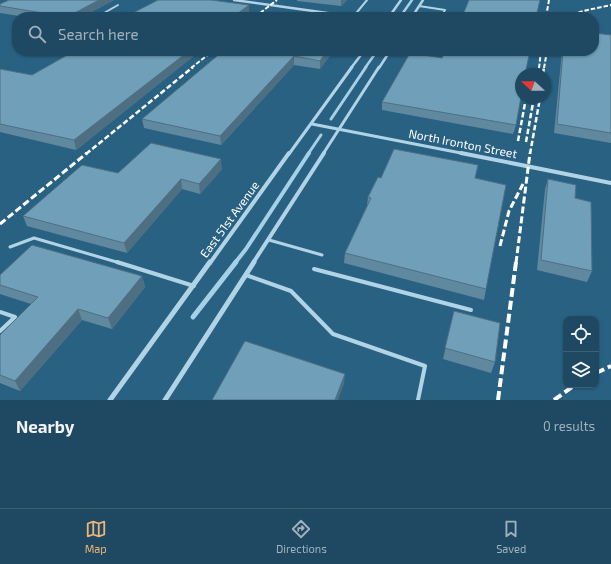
<!DOCTYPE html>
<html lang="en">
<head>
<meta charset="utf-8">
<style>
	:root { --surface:#1f4962; --page:#275068; --text:#f1f3f6; --muted:#a1b2be; --line:#3c6177; --accent:#edb478 }
	body { margin:0; font-family:"Exo 2",sans-serif; background:var(--page); color:var(--text) }
	.controls { position:absolute; right:12px; bottom:12px; display:grid; overflow:hidden; border-radius:8px; box-shadow:0 1px 3px #0004 }
	.controls button { width:36px; height:36px; display:grid; place-items:center; padding:0; border:0; border-bottom:1px solid var(--line); background:var(--surface); color:var(--text); font:20px sans-serif }
	.compass { position:absolute; left:515px; top:68px; width:36px; height:36px; border-radius:50%; background:var(--surface); box-shadow:0 1px 3px #0004; rotate:291deg }
	.list { margin:0; padding:0; list-style:none }
	h2 { display:flex; justify-content:space-between; align-items:center; height:52px; margin:0; padding:0 16px; font-size:17px }
	h2 small { font-size:13px; font-weight:400; color:var(--muted) }
	.icon { flex:none; width:22px; height:22px; fill:none; stroke:currentColor; stroke-width:2; stroke-linecap:round; stroke-linejoin:round }
	.map { position:relative; flex:none; width:611px; height:400px; overflow:hidden }
	.search { position:absolute; background:var(--surface); box-shadow:0 1px 3px #0004; left:12px; right:12px; top:12px; height:44px; display:flex; align-items:center; gap:10px; box-sizing:border-box; padding:0 14px; border-radius:16px; color:var(--muted); font-size:15px }
	.sheet { height:108px; background:var(--surface) }
	nav { display:flex; justify-content:space-around; align-items:center; box-sizing:border-box; height:56px; border-top:1px solid var(--line); background:var(--surface); font-size:11px; color:var(--muted) }
	nav a { display:grid; justify-items:center; gap:2px }
	nav .on { color:var(--accent) }
	.map>svg:first-child { display:block }
</style>
</head>
<body>
<div class="map">
<svg width="611" height="400" viewBox="0 0 611 400">
	<rect width="100%" height="100%" fill="#296182"/>
	<g fill="none" stroke-linecap="round" stroke-linejoin="round">
		<g stroke="#a6d0e6" stroke-width="2.5">
			<polyline points="400,17 412,0"/>
			<polyline points="365,68 377,51"/>
		</g>
		<g stroke="#a6d0e6" stroke-width="3">
			<polyline points="331,119 366,67"/>
			<polyline points="308,154 321,135"/>
		</g>
		<polyline stroke="#a6d0e6" stroke-width="4" points="235,263 246,249 309,153"/>
		<polyline stroke="#a6d0e6" stroke-width="5" points="193,317 236,262"/>
		<g stroke="#b1d3e6" stroke-width="2">
			<polyline points="419,6 445,10 441,17"/>
			<polyline points="97,17 118,5"/>
			<polyline points="353,17 367,0"/>
			<polyline points="329,51 361,55"/>
		</g>
		<g stroke="#b1d3e6" stroke-width="3">
			<polyline points="269,240 322,255"/>
			<polyline points="10,247 34,238 120,263"/>
		</g>
		<g stroke="#b1d3e6" stroke-width="4">
			<polyline points="117,262 194,286"/>
			<polyline points="314,269 471,310"/>
			<polyline points="246,275 291,291 333,334 425,366 418,400"/>
			<polyline points="0,312 15,317 0,331"/>
		</g>
		<g stroke="#b1d3e6" stroke-width="2.5">
			<polyline points="234,0 356,17"/>
			<polyline points="389,17 401,0"/>
			<polyline points="412,17 423,0"/>
			<polyline points="351,68 364,51"/>
			<polyline points="379,68 390,51"/>
		</g>
		<g stroke="#b1d3e6" stroke-width="3">
			<polyline points="312,124 466,154"/>
			<polyline points="289,154 352,67"/>
			<polyline points="323,154 379,67"/>
		</g>
		<g stroke="#b1d3e6" stroke-width="4">
			<polyline points="461,153 611,183"/>
			<polyline points="210,263 289,153"/>
			<polyline points="253,263 324,153"/>
		</g>
		<g stroke="#b1d3e6" stroke-width="5">
			<polyline points="110,400 210,262"/>
			<polyline points="165,400 254,262"/>
		</g>
		<g stroke="#fff" stroke-width="2" stroke-dasharray="4.5 2" stroke-linecap="butt">
			<polyline points="255,17 277,0"/>
			<polyline points="546,17 549,0"/>
			<polyline points="566,17 583,11 611,5"/>
			<polyline points="191,68 213,51"/>
			<polyline points="539,68 541,51"/>
			<polyline points="544,68 547,51"/>
		</g>
		<g stroke="#fff" stroke-width="2.5" stroke-dasharray="5.5 2.5" stroke-linecap="butt">
			<polyline points="543,74 544,67"/>
			<polyline points="518,141 526,98"/>
			<polyline points="526,142 533,103"/>
			<polyline points="86,154 193,67"/>
			<polyline points="530,154 540,98"/>
		</g>
		<g stroke="#fff" stroke-width="3" stroke-dasharray="7 3" stroke-linecap="butt">
			<polyline points="0,224 87,153"/>
			<polyline points="500,246 509,211 523,184"/>
			<polyline points="516,263 530,153"/>
		</g>
		<g stroke="#fff" stroke-width="4" stroke-dasharray="9 4" stroke-linecap="butt">
			<polyline points="596,373 611,366"/>
			<polyline points="498,400 516,262"/>
			<polyline points="554,400 575,385"/>
		</g>
	</g>
	<g fill="#60899f">
		<polygon points="9,0 114,0 82,17 26,17 0,13 0,4"/>
		<polygon points="297,0 347,0 341,6 297,1"/>
		<polygon points="611,35 611,143 554,133 562,51 594,51"/>
		<polygon points="200,51 76,150 0,132 0,69 32,75 67,55 67,52"/>
		<polygon points="208,51 331,51 331,54 320,69 294,65 221,145 144,128 142,119 221,53"/>
		<polygon points="442,58 516,125 513,134 382,110 382,102"/>
		<polygon points="222,169 200,194 182,189 127,253 27,226 23,216 118,173"/>
		<polygon points="475,178 486,289 484,300 344,263 345,253 367,206 368,197"/>
		<polygon points="548,179 575,198 592,271 587,282 537,270 545,189"/>
		<polygon points="0,275 142,276 145,287 112,329 82,320 20,391 0,383 0,335 31,304 0,294"/>
		<polygon points="454,311 495,362 491,373 443,359"/>
	</g>
	<g fill="#4e6f82">
		<polygon points="99,0 114,0 82,17 67,17"/>
		<polygon points="341,0 347,0 341,6"/>
		<polygon points="249,5 249,12 243,17 233,17"/>
		<polygon points="189,51 200,51 76,150 74,140"/>
		<polygon points="327,51 331,51 331,54 320,69 320,61"/>
		<polygon points="294,56 294,65 221,145 220,136"/>
		<polygon points="221,159 222,169 200,194 199,184"/>
		<polygon points="181,179 182,189 127,253 124,243"/>
		<polygon points="142,276 145,287 112,329 108,318"/>
		<polygon points="78,309 82,320 20,391 15,381"/>
		<polygon points="345,374 344,384 338,400 335,400"/>
	</g>
	<g fill="#709fb9" stroke="#4e6f82">
		<polygon points="9,0 99,0 67,17 0,6 0,4"/>
		<polygon points="158,0 211,0 249,5 233,17 130,17 132,15 129,15"/>
		<polygon points="469,0 540,0 536,17 462,17"/>
		<polygon points="280,14 300,17 277,17"/>
		<polygon points="594,33 611,35 611,133 557,124 563,51 594,51"/>
		<polygon points="68,51 189,51 74,140 0,124 0,69 32,75 71,53 67,52"/>
		<polygon points="223,51 327,51 320,61 294,56 220,136 142,119"/>
		<polygon points="446,51 530,51 525,74 521,74 521,97 516,125 382,102 410,53 442,58"/>
		<polygon points="151,143 221,159 199,184 181,179 124,243 23,216 82,165 118,173"/>
		<polygon points="394,149 478,165 475,178 506,185 486,289 345,253 371,198 368,197 378,177 381,178"/>
		<polygon points="548,179 576,185 575,198 591,202 592,271 541,260"/>
		<polygon points="32,245 142,276 108,318 78,309 15,381 0,375 0,335 38,297 0,285 0,275"/>
		<polygon points="454,311 500,323 495,362 445,348"/>
		<polygon points="245,341 345,374 335,400 212,400"/>
	</g>
	<g text-anchor="middle" dominant-baseline="central" stroke-width="4" stroke-linejoin="round" paint-order="stroke">
		<g font-size="12" fill="#fff" stroke="#296182">
			<text transform="translate(463 143) rotate(11)">North Ironton Street</text>
			<text transform="translate(229 219) rotate(-54)">East 51st Avenue</text>
		</g>
	</g>
</svg>
<div class="controls">
<button><svg class="icon" aria-label="locate" viewBox="0 0 24 24"><circle cx="12" cy="12" r="6"/><path d="M12 2v4M12 18v4M2 12h4M18 12h4"/></svg></button>
<button><svg class="icon" aria-label="layers" viewBox="0 0 24 24"><path d="M12 4l9 5-9 5-9-5zM3 14l9 5 9-5"/></svg></button>
</div>
<svg class="compass" viewBox="-18 -18 36 36"><path d="M0-13l5 13h-10z" fill="#e53935"/><path d="M0 13l5-13h-10z" fill="#a1b2be"/></svg>
<div class="search"><svg class="icon" aria-label="search" viewBox="0 0 24 24"><circle cx="10" cy="10" r="6"/><path d="M15 15l6 6"/></svg>Search here</div>
</div>
<section class="sheet">
<h2>Nearby<small>0 results</small></h2>
<ul class="list">
</ul>
</section>
<nav>
<a class="on"><svg class="icon" aria-label="map" viewBox="0 0 24 24"><path d="M3 6l6-2 6 2 6-2v14l-6 2-6-2-6 2zM9 4v14M15 6v14"/></svg>Map</a>
<a><svg class="icon" aria-label="directions" viewBox="0 0 24 24"><path d="M12 3l9 9-9 9-9-9zM9 14v-3h6M13 9l2 2-2 2"/></svg>Directions</a>
<a><svg class="icon" aria-label="saved" viewBox="0 0 24 24"><path d="M7 4h10v16l-5-4-5 4z"/></svg>Saved</a>
</nav>
</body>
</html>
